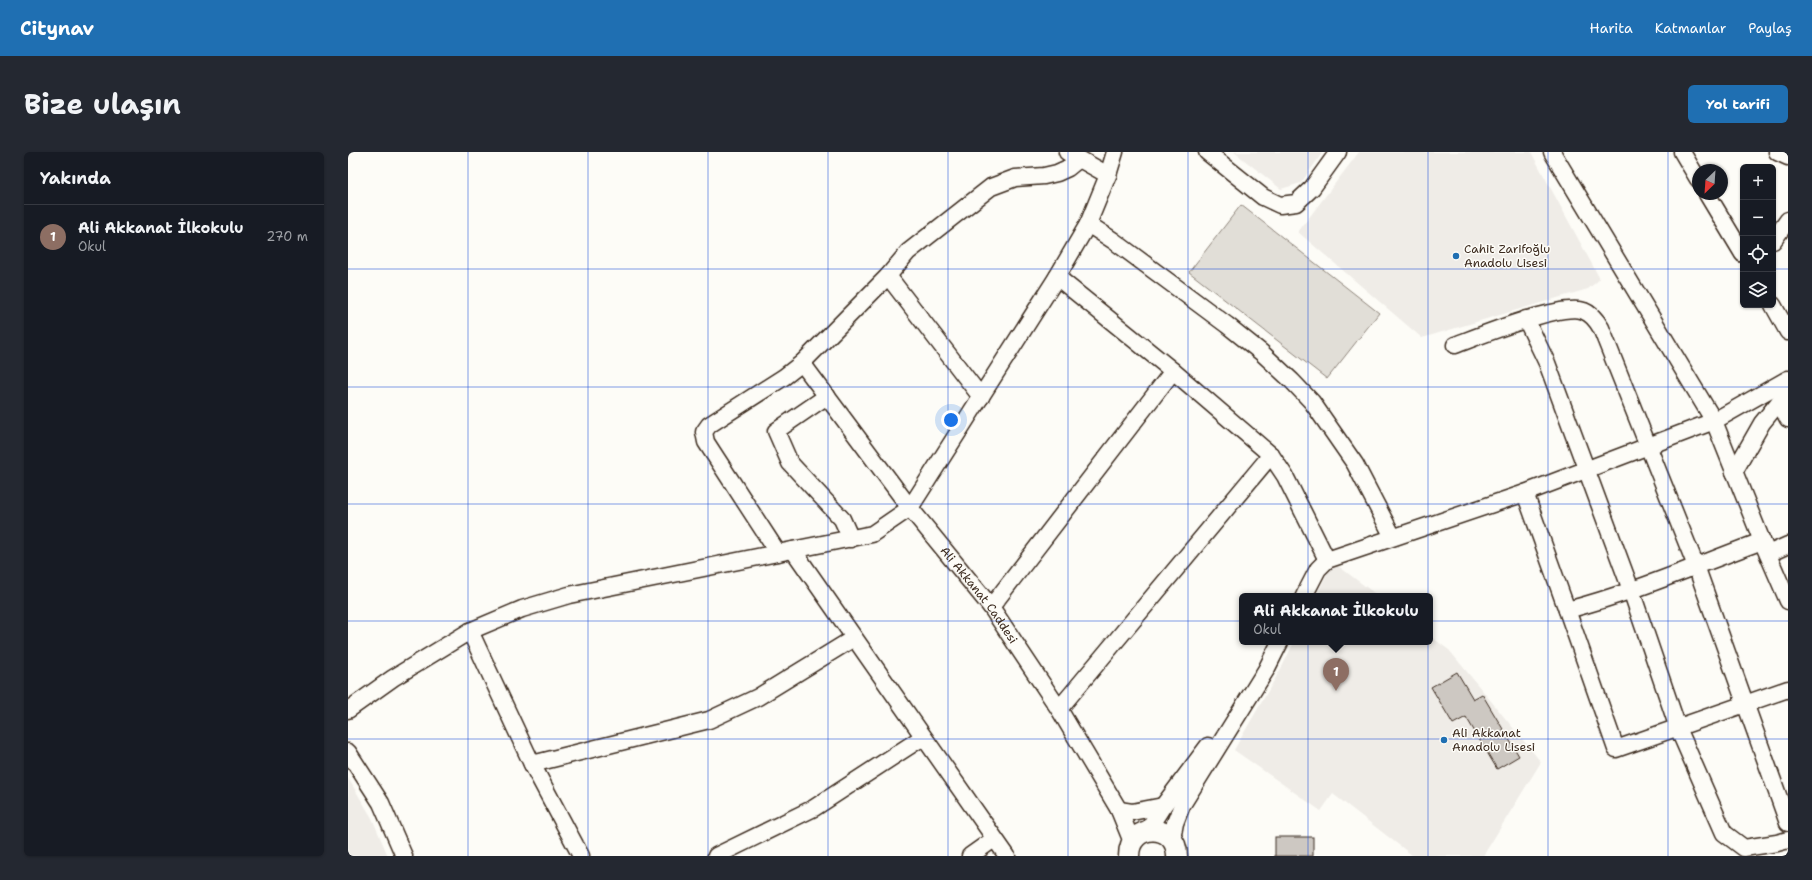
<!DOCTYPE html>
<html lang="tr">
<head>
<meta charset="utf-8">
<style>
	:root { --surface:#171b24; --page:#242831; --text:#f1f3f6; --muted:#9ea1a6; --line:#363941; --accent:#1f6fb2 }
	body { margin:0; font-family:"Shantell Sans",sans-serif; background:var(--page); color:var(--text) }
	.controls { position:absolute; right:12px; top:12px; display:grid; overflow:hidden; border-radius:6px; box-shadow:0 1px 3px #0004 }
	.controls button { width:36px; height:36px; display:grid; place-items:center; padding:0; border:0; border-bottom:1px solid var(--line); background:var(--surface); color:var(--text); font:20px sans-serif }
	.compass { position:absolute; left:1344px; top:12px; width:36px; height:36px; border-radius:50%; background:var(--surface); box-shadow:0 1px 3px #0004; rotate:205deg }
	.you { position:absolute; left:603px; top:268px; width:14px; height:14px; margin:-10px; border:3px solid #fff; border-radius:50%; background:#1a73e8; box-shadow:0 0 0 6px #1a73e833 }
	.badge { display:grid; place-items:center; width:26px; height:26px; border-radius:50%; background:var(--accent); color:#fff; font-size:13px; font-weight:700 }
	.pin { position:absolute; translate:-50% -33px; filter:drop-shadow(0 1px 2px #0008) }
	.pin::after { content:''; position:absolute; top:21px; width:14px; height:12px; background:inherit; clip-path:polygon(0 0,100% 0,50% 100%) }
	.popup { position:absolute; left:891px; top:441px; width:194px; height:52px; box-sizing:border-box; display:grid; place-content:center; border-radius:6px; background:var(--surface); filter:drop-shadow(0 1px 3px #0005); font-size:13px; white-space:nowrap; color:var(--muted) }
	.popup b { font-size:15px; color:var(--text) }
	.popup::after { content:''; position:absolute; left:50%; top:100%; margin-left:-8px; border:8px solid transparent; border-top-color:var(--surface) }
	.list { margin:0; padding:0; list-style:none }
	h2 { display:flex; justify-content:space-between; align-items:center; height:52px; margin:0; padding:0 16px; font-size:17px }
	h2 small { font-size:13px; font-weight:400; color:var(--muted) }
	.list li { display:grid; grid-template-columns:26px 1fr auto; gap:12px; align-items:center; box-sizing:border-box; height:64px; padding:0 16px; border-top:1px solid var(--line) }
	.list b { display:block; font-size:15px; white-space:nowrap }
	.list p { margin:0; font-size:13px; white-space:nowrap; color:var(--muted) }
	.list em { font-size:13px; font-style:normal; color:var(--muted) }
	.icon { flex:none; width:22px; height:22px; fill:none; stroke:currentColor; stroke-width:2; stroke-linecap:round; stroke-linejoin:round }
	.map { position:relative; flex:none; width:1440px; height:704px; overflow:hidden; border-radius:6px }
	header { display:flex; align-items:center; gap:24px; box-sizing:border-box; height:56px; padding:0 20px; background:var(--accent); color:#fff }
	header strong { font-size:19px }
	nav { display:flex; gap:22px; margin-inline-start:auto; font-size:14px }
	.intro { display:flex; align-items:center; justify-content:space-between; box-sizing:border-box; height:96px; padding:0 24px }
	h1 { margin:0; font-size:28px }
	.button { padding:10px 18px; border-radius:6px; background:var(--accent); color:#fff; font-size:14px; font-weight:700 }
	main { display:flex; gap:24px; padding:0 24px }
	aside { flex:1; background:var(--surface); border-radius:6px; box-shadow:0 1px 3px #0004 }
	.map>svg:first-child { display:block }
</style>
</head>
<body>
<header>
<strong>Citynav</strong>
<nav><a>Harita</a><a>Katmanlar</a><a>Paylaş</a></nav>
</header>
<div class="intro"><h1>Bize ulaşın</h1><a class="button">Yol tarifi</a></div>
<main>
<aside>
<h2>Yakında<small></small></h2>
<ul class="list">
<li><span class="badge" style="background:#8d6e63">1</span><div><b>Ali Akkanat İlkokulu</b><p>Okul</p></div><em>270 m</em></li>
</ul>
</aside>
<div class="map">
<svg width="1440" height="704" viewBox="0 0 1440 704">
	<rect width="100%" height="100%" fill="#fdfcf7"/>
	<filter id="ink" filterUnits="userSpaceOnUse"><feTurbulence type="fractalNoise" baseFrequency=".025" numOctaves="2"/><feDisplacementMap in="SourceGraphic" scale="8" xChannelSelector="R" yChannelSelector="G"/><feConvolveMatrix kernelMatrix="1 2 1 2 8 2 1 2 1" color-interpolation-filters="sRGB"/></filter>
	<g filter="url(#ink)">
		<g fill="#efece7">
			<polygon points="886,0 975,0 953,31 933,37"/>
			<polygon points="1011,0 1183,0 1252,127 1240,137 1074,186 950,80"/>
			<polygon points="985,410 1030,444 968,444"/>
			<polygon points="1082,484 1101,498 1193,610 1135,704 1065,704 985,642 973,659 886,598 935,513 946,490 1082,490"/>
			<polygon points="0,626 24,666 40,704 0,704"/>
		</g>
		<polygon fill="#e1ded7" stroke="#8e847a" points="893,53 1031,161 979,227 841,120"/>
		<g fill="#cdc8c2" stroke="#3b2a1e">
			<polygon points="1109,520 1125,547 1134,542 1171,604 1149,617 1118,565 1105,572 1083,535"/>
			<rect x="927" y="685" width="38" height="19"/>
		</g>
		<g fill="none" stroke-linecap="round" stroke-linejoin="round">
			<g stroke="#3b2a1e" stroke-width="19">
				<g id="minor">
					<polyline points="719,0 760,23"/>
					<polyline points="859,0 915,45 932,53 948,51 964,36 990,0"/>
					<polyline points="1204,0 1366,269 1414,389 1440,449"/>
					<polyline points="1334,0 1350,27"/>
					<polyline points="1429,0 1440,5"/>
					<polyline points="1359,42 1395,102"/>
					<polyline points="740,72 766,89 879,173 914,201 944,229 964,250 1007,312 1045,385"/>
					<polyline points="1425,89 1440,68"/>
					<polyline points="540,124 633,245"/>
					<polyline points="709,125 825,219 923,303 937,324 979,408"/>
					<polyline points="1425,153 1440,180"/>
					<polyline points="1178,167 1199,211 1283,438 1330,576 1376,681 1396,696 1429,691 1440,688"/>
					<path d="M1107,193C1131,184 1215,150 1236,159C1244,162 1249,169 1253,176L1348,414L1440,671"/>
					<path id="s1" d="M454,211L562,356L643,455L711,557L771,658L784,690"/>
					<polyline points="479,244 428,279 442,311 494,367 503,387"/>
					<polyline points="1431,250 1440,267"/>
					<polyline points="1386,320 1414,271 1440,239"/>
					<path d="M1177,341L1219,458C1285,441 1349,413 1414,389"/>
					<polyline points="445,398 659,704"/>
					<polyline points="430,401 358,290 356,280 361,273 436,225 454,211 540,124 560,100 643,35 667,26 696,24 709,21 720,16 731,7"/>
					<polyline points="1420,402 1440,393"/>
					<polyline points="956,444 970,417 979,408 1177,341 1366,269 1440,227"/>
					<polyline points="643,455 825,219"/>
					<polyline points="1219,458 1268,597 1440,537"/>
					<polyline points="122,479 184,612 233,704"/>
					<polyline points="711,557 923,303"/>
					<polyline points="0,558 45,526 122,479 174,457 221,443 524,382 562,356 709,125 740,72 760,23 767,0"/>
					<polyline points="0,600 33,651 56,704"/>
					<polyline points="184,612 361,568 410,545 506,486"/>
					<polyline points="771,658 784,660 815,654"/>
					<polyline points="799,679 815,654 860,594"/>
					<polyline points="824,687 827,671 834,653 918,518 932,490"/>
					<polyline points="368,704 466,656 575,585"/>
					<polyline points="622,704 646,687"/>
				</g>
			</g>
			<g stroke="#3b2a1e" stroke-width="23">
				<path id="major" d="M781,704C781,670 829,670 829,704"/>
			</g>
			<use href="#minor" stroke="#fdfcf7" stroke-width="16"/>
			<use href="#major" stroke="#fdfcf7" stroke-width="20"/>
		</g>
	</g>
	<path fill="none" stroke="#1d4ed8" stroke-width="1" stroke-opacity="0.55" d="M120,0V704M240,0V704M360,0V704M480,0V704M600,0V704M720,0V704M840,0V704M960,0V704M1080,0V704M1200,0V704M1320,0V704M0,117H1395M1425,117H1440M0,235H1440M0,352H1440M0,469H1440M0,587H1440"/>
	<g fill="#1f6fb2" stroke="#fdfcf7" stroke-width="1.5">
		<circle cx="1108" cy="104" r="4"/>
		<circle cx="1096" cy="588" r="4"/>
	</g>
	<g text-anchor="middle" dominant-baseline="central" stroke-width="3" stroke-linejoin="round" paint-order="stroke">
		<g font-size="12" fill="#3b2a1e" stroke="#fdfcf7" text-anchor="start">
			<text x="1116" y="97">Cahit Zarifoğlu<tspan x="1116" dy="14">Anadolu Lisesi</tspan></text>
			<text x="1104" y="581">Ali Akkanat<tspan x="1104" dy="14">Anadolu Lisesi</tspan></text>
		</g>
		<g font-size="12" fill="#3b2a1e" stroke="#fdfcf7">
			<text stroke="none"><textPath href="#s1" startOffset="292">Ali Akkanat Caddesi</textPath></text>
		</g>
	</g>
</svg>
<div class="controls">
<button>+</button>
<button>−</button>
<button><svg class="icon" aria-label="locate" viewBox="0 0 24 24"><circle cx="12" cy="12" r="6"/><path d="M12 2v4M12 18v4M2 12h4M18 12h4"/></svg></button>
<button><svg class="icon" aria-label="layers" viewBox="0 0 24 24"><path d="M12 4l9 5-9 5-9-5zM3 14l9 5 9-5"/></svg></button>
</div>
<svg class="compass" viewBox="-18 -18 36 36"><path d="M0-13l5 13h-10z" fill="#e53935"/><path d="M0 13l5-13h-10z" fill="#9ea1a6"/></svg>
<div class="you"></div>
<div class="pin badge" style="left:988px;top:539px;background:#8d6e63">1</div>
<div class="popup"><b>Ali Akkanat İlkokulu</b>Okul</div>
</div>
</main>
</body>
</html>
